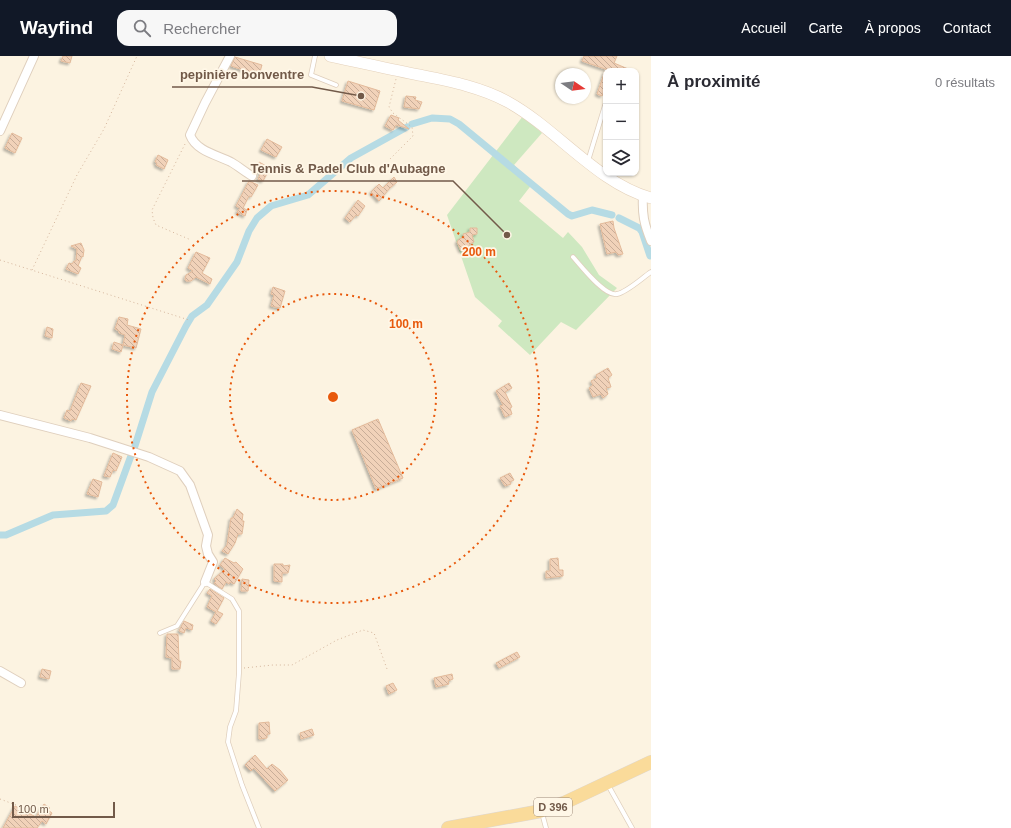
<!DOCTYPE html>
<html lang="fr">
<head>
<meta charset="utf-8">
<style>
	:root { --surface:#fff; --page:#f7f7f7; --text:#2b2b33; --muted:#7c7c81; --line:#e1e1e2; --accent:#111827 }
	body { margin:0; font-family:Helvetica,sans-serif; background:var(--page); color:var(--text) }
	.controls { position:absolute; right:12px; top:12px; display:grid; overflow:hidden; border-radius:8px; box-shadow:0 1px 3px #0004 }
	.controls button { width:36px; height:36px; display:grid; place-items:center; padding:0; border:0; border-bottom:1px solid var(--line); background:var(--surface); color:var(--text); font:20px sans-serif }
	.compass { position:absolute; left:555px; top:12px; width:36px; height:36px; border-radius:50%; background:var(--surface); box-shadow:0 1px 3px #0004; rotate:103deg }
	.scale { position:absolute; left:12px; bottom:10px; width:103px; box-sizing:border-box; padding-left:4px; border:2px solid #725a49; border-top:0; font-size:11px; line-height:14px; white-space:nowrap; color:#725a49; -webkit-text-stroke:3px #fff7e7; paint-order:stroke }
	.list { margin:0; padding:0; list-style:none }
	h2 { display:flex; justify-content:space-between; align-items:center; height:52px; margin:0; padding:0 16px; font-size:17px }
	h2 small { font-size:13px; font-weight:400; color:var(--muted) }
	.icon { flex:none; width:22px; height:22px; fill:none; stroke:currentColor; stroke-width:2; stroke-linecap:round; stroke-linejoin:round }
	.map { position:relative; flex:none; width:651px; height:772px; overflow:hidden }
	header { display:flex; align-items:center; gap:24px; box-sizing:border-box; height:56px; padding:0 20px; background:var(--accent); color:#fff }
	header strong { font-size:19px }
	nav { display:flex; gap:22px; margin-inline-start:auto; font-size:14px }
	.search { width:280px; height:36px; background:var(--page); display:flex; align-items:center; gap:10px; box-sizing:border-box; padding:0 14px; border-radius:12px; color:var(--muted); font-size:15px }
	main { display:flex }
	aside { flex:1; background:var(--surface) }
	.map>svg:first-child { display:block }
</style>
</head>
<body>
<header>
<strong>Wayfind</strong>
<div class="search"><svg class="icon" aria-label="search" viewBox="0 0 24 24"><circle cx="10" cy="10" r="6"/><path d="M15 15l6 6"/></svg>Rechercher</div>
<nav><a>Accueil</a><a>Carte</a><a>À propos</a><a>Contact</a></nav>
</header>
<main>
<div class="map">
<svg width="651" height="772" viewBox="0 0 651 772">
	<defs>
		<pattern id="building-back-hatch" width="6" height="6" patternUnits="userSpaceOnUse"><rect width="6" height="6" fill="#f1d2b9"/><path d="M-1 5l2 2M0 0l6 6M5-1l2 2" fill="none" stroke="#c8ad98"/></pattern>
		<filter id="shadow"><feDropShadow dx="-2" dy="2" stdDeviation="1" flood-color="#0004"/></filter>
	</defs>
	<rect width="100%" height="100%" fill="#fcf3e1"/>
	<polygon fill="#cee8c0" points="523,60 542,77 514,109 533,127 519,145 563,182 568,176 582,191 599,219 617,232 576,274 561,266 530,299 498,270 502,265 475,241 447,159"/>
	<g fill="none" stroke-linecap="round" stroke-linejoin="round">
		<g stroke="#b6dbe4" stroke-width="7">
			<polyline points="412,68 432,62 450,63 459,68 568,158 572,160 592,154 612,159"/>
			<polyline points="619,162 639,172 642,176 650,200"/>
			<polyline points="134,393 152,336 186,270 192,260 207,249 237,206 249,175 257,162 271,150 308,139 351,102 407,71"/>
			<polyline points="0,479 6,479 53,459 106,455 113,449 132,397"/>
		</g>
	</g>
	<g fill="url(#building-back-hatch)" stroke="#e3ba9a" filter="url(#shadow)">
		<polygon points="63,0 72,0 70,7 61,5"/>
		<polygon points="584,0 617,0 614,7 633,15 620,15 612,13 611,15 582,5"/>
		<polygon points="235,1 262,9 259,19 231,10"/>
		<polygon points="605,15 606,30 602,40 597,38"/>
		<polygon points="348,25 380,35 374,54 342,45"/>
		<polygon points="406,40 416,41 415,44 422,46 419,53 404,51"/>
		<polygon points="391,59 399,62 398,64 409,73 396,69 393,74 385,70"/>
		<polygon points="12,77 22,82 15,97 5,92"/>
		<polygon points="267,83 282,91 276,101 261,94"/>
		<polygon points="158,99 168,104 164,113 156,109 157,107 155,106"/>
		<polygon points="259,106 270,112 263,125 258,123 261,116 256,114"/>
		<polygon points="394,121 397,126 390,132 379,145 371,136 379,128 383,132"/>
		<polygon points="249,125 258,129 251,141 249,140 243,152 247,154 245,160 237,156 240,152 236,150"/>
		<polygon points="358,144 365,150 358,160 356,159 350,166 345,162"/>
		<polygon points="613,165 614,172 623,198 618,199 616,196 607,198 600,168"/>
		<polygon points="470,172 477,172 477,178 472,179 474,186 470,188 468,192 461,195 457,186 459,183 464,181 463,178 470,176"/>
		<polygon points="81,187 84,194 83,201 82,200 78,210 81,212 78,218 66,213 69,207 72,208 74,205 76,205 77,193 71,190"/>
		<polygon points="196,196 210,202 202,217 212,223 210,228 196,221 191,225 186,225 185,223 186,219 193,215 188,212"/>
		<polygon points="273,231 285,235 280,252 271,250 274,239 271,238"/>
		<polygon points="119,261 128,263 127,269 141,273 136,292 123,289 125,279 119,277 119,275 115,273"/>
		<polygon points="47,271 53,273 52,282 45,280"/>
		<polygon points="114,286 123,289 121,296 112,293"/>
		<polygon points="608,312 612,319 608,322 611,331 606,332 608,338 603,342 601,338 593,341 589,332 593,329 591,325 597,322 596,319"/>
		<polygon points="81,327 91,330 76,364 72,363 71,365 64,362 67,354 70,355"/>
		<polygon points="509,327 512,332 505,336 512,351 510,352 512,358 505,361 500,350 503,349 496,335"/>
		<polygon points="378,363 403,422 376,433 352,374"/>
		<polygon points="113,397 122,401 116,415 113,414 110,421 104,420"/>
		<polygon points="510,417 514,424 510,426 511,428 505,430 500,422"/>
		<polygon points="93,423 102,426 98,441 87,438"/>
		<polygon points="237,453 243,458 242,465 244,465 242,478 238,478 235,487 228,498 222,495 227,489 231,462 233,462"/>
		<polygon points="225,502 234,507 236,506 243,513 234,528 230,526 229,528 226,526 222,533 214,527 216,525 214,523 225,513 220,509"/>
		<polygon points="558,502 559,514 563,514 563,520 546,522 546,515 550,515 550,503"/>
		<polygon points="274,508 283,508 283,510 290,509 288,517 282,517 282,526 274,525"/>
		<polygon points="242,523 249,524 248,535 241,535"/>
		<polygon points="210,533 224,542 217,555 223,558 216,568 211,565 216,556 207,551 212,540 207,537"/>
		<polygon points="184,565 193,569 192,574 186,572 184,577 179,575"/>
		<polygon points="167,578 178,578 179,605 181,605 180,613 172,613 172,602 166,601"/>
		<polygon points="517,596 520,601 499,612 496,607"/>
		<polygon points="42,613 51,615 49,623 40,621"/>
		<polygon points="452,618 453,623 448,625 449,628 436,631 434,622"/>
		<polygon points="393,627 397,634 389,638 386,630"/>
		<polygon points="269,666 270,678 267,678 267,682 259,683 259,667"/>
		<polygon points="312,673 314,679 301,683 300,677"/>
		<polygon points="255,699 267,713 272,708 280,714 288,724 275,735 254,712 251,715 245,709"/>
		<polygon points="44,748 50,752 48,754 52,757 46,768 42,765 37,772 3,772 15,750 36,761"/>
	</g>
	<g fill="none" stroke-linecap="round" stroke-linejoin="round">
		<g stroke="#dfcfbd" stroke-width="5.5">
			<g id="lane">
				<polyline points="315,0 311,19 336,29"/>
				<polyline points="588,105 606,46"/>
				<path d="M573,201C581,210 605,241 617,238C627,236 642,222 651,216"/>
				<polyline points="160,577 177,570 205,526 232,543 239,555 239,617 236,655 230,671 228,686 242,729 259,772"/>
				<polyline points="608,729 632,772"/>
				<polyline points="542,757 546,772"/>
			</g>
		</g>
		<g stroke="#dfcfbd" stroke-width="10">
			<g id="street">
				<path d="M230,0L205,47L190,79C196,95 217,99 231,106C238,110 245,116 252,120"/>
				<polyline points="0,75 34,0"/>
				<path d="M643,140C642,158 644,168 651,185"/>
				<polyline points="0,359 90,382 149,401 180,415 190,429 208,479 206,490 208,498 213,506 205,526"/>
				<polyline points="0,615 21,627"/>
			</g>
		</g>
		<g stroke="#e4d1bb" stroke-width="12">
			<path id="secondary" d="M330,0C359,6 389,13 419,19C449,25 481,31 508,46C557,73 597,127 651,142"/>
		</g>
		<g stroke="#ddd7d3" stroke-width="14">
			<polyline id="primary" points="448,772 541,755 566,746 651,706"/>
		</g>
		<g stroke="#d5b69d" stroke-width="1" stroke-dasharray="1 3" stroke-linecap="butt">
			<polyline points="185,88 152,154 153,162 156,169 191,184"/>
			<polyline points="390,103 413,80 412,71 393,57 389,51 396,23"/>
			<polyline points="0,204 189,264"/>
			<polyline points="32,214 77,119 104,73 137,0"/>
			<polyline points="244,612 273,609 292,609 337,584 363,574 374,577 387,613"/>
			<polyline points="0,743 24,752"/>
		</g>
		<use href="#lane" stroke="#fff" stroke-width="4"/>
		<use href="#street" stroke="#fff" stroke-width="8"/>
		<use href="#secondary" stroke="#fff" stroke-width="11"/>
		<use href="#primary" stroke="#fadb9a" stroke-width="13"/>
	</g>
	<g fill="none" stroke="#e8590c" stroke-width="2" stroke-dasharray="2 4">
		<circle cx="333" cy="341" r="103"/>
		<circle cx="333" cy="341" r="206"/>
	</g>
	<g text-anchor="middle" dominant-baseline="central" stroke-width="3.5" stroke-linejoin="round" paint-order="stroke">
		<rect fill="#fff7e7" stroke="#9c8978" stroke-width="1" x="534" y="742" width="38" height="18" rx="3"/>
		<g font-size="11" font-weight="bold" fill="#725a49">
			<text x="553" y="751">D 396</text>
		</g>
	</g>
	<circle cx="333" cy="341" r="6" fill="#e8590c" stroke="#fff7e7" stroke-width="2"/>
	<g font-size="12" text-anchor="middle" font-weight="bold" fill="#e8590c" stroke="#fff7e7" stroke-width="3.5" stroke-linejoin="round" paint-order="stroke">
		<text x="479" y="200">200 m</text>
		<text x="406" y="272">100 m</text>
	</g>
	<path fill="none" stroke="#725a49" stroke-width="1.5" d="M361 40L312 31H172M507 179L453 125H242"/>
	<g fill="#725a49" stroke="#fff7e7" stroke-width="1.5">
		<circle cx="361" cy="40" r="4"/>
		<circle cx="507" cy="179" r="4"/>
	</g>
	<g font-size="13" text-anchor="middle" font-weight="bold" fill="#725a49" stroke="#fff7e7" stroke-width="3.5" stroke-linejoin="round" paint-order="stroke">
		<text x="242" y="23">pepinière bonventre</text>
		<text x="348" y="117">Tennis &amp; Padel Club d'Aubagne</text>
	</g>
</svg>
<div class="controls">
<button>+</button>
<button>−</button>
<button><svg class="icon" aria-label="layers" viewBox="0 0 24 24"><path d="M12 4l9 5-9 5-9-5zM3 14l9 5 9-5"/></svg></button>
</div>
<svg class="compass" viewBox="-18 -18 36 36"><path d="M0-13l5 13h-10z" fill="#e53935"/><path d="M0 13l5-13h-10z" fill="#7c7c81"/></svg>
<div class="scale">100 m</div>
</div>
<aside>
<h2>À proximité<small>0 résultats</small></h2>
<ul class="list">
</ul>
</aside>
</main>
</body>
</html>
